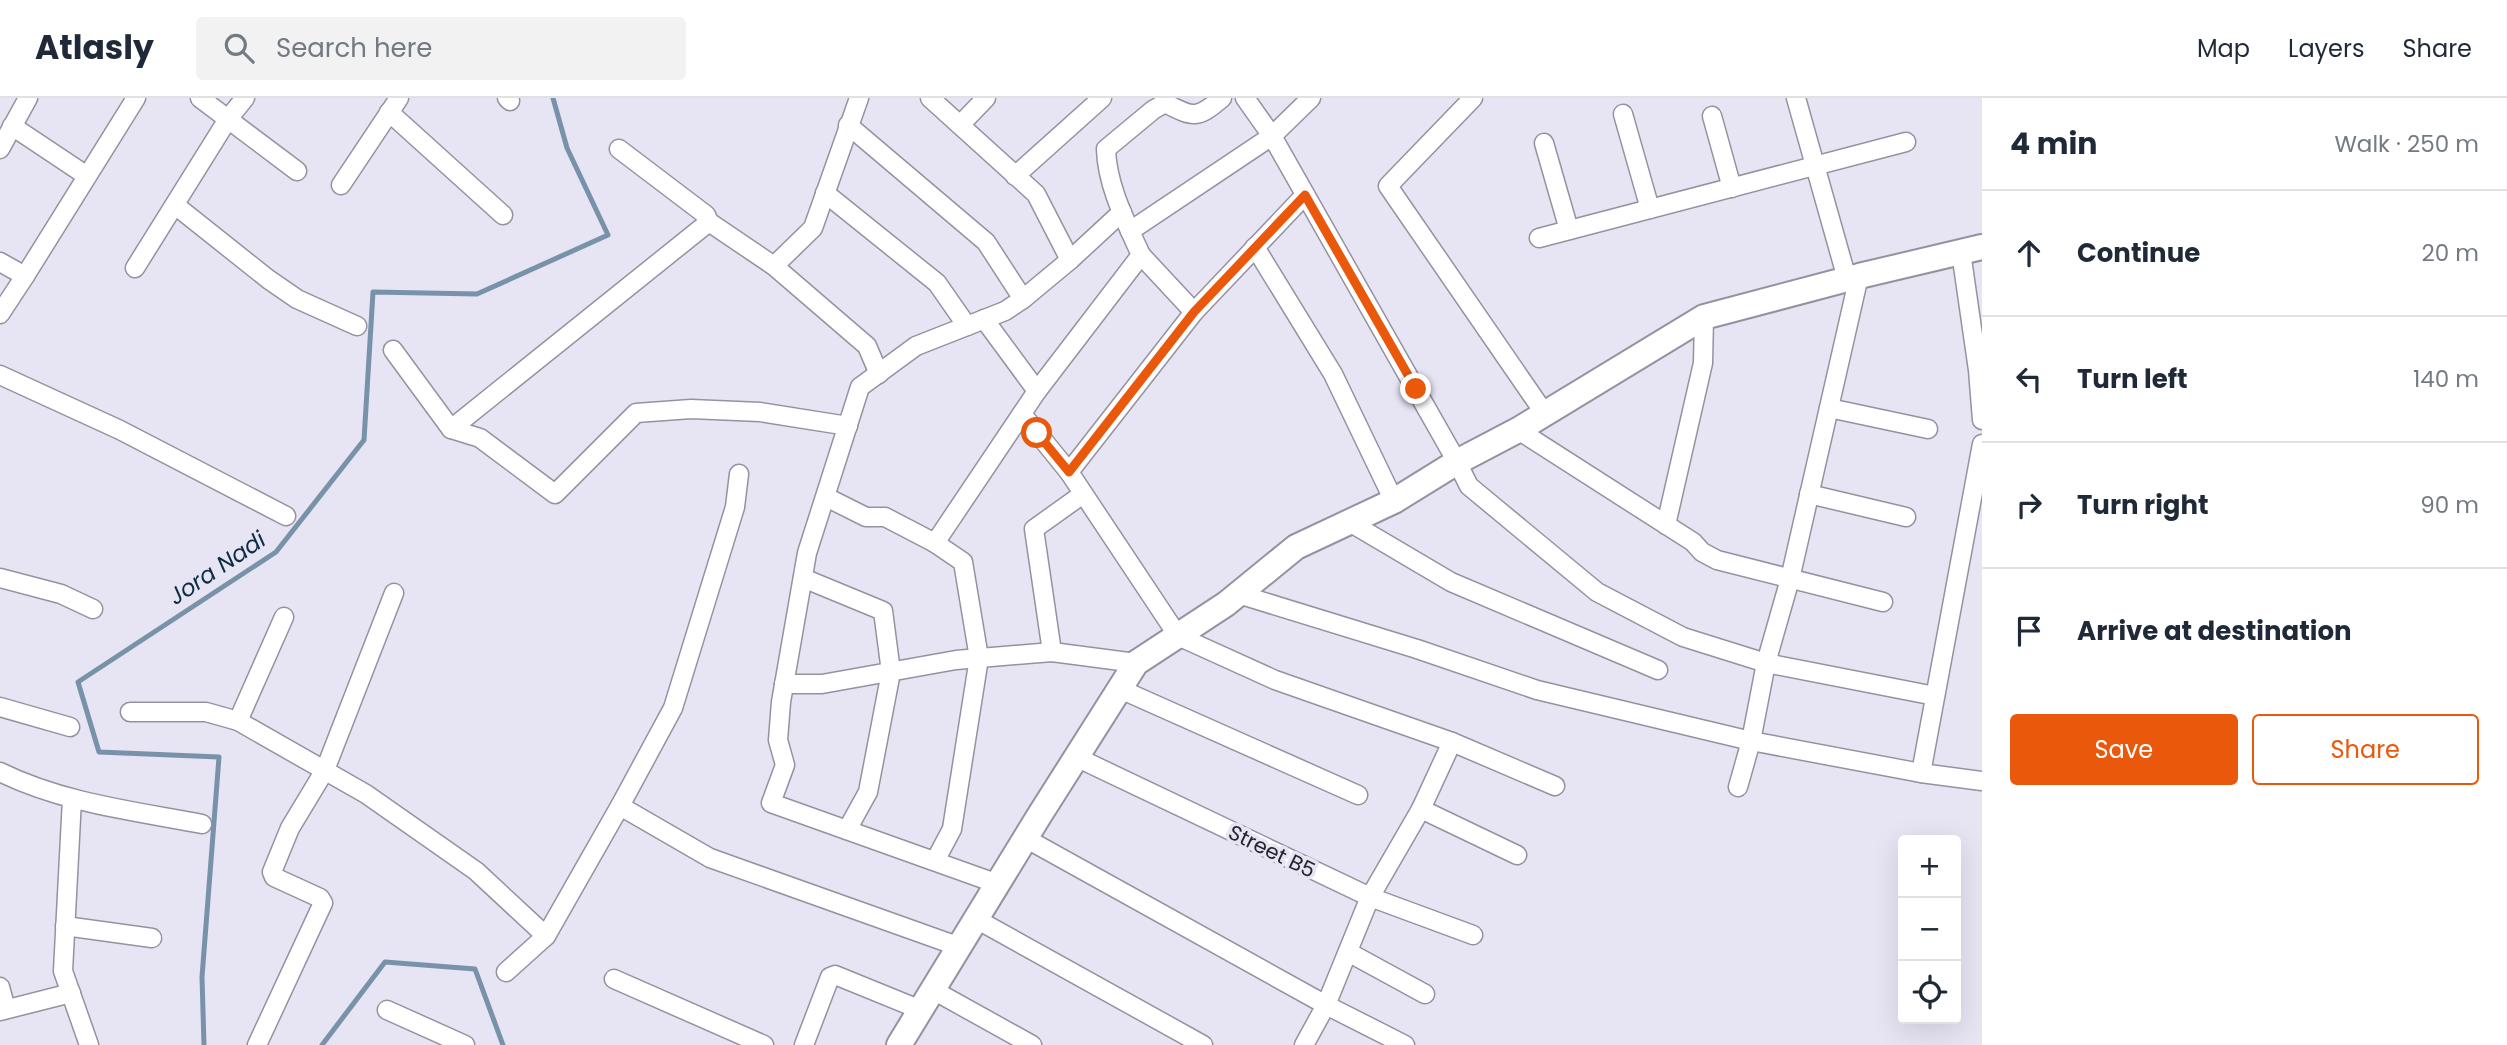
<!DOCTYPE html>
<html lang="en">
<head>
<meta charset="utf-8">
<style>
	:root { --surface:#fff; --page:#f2f2f3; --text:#1f2937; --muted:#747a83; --line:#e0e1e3; --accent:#ea580c }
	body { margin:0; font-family:Poppins,sans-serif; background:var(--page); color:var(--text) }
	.controls { position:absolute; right:21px; bottom:21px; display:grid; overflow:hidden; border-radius:7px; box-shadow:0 7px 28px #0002 }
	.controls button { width:63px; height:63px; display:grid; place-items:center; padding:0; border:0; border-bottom:2px solid var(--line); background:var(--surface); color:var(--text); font:35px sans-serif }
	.stop { position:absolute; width:21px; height:21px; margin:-16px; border:5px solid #ea580c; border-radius:50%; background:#fff }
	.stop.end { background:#ea580c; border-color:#fff; box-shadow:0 2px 7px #0008 }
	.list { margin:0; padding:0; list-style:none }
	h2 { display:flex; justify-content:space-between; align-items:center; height:91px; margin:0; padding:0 28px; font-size:30px }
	h2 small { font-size:23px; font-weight:400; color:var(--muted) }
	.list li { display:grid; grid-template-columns:46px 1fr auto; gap:21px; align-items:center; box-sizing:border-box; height:126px; padding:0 28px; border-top:2px solid var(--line) }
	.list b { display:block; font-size:26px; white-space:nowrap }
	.list em { font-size:23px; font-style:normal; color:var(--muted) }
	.actions { display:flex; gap:14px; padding:21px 28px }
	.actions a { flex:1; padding:16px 0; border:2px solid var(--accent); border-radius:7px; text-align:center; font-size:24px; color:var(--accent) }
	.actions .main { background:var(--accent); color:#fff }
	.icon { flex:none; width:38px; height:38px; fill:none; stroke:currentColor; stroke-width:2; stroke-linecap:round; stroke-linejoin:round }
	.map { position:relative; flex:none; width:1982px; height:947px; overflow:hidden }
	header { display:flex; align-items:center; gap:42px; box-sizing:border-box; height:98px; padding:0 35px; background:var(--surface); border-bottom:2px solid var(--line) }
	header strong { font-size:33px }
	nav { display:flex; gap:38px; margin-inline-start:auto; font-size:24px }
	.search { width:490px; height:63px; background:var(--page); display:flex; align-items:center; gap:18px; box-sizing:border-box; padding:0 24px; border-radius:7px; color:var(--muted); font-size:26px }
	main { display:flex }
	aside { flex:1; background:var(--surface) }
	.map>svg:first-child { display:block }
</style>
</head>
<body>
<header>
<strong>Atlasly</strong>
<div class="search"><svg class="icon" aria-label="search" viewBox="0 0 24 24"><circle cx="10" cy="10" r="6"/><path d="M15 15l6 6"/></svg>Search here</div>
<nav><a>Map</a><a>Layers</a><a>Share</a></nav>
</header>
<main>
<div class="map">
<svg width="1982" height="947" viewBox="0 0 1982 947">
	<rect width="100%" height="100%" fill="#e7e4f4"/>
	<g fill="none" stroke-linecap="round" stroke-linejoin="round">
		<g stroke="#7892a9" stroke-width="5">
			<polyline points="204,947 202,879 219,659 99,654 78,584 276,454 364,342 373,194 477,196 608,137 567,50 553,0"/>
			<polyline points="322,947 385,864 475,871 503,947"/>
		</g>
		<g stroke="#9592a0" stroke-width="21">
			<g id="street">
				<polyline points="200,0 297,73"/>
				<polyline points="507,0 510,3"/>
				<polyline points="930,0 1036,96 1070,162"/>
				<polyline points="1245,0 1272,38 1457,364 1469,388 1597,494 1683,539 1766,565 1935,598"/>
				<polyline points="1473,0 1388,88 1545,316"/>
				<polyline points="1796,0 1847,181"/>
				<polyline points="389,14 503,117"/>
				<polyline points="1623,16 1650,111"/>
				<polyline points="1712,18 1732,90"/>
				<polyline points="848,27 986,144 1023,201"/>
				<polyline points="960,27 986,0"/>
				<polyline points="12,28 87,78"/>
				<polyline points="1544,45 1569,132"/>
				<polyline points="0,51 28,0"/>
				<polyline points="619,51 706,117 709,124 774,168 867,248 879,276"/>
				<polyline points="1015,78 1102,0"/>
				<polyline points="341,87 399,0"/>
				<polyline points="825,95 937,185 967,228"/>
				<polyline points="175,107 268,181 297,201 357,228"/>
				<polyline points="1130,133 1272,38 1311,0"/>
				<polyline points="1539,140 1906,44"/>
				<polyline points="1255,149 1333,276 1394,403"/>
				<polyline points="1961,154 1978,272 1982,322"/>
				<polyline points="0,164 25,178 0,216"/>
				<polyline points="774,168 813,130 859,0"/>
				<polyline points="135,170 228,21 245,0"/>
				<polyline points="25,178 136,0"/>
				<polyline points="1194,214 1305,97"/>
				<polyline points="393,252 451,331 709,124"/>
				<polyline points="0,277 120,332 286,418"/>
				<path d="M1037,293L1141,157C1126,124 1107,88 1106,51L1153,12L1165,5C1194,20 1197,21 1222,0"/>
				<polyline points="1829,310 1928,331"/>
				<polyline points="1022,316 1069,374 1194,214 1141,157"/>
				<polyline points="451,331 480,340 555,396 636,315 691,311 760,314 848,328"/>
				<polyline points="1518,332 1693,444 1702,454 1717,462 1883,504"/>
				<polyline points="1069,374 1178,538 1275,582 1452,644 1421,711 1517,757"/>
				<polyline points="739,376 735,409 673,610 620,708 710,760 960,849"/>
				<polyline points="1809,396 1906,419"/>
				<polyline points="826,399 866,419 885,419 935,445 1037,293 984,221"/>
				<polyline points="1351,425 1451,484 1658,572"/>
				<polyline points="1666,427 1703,265 1704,219"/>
				<polyline points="0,480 61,496 93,511"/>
				<polyline points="803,480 883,513 891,574 868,694 847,732"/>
				<polyline points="1238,496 1417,551 1537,592 1751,643 1921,675 1982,683"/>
				<polyline points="1052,554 1034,431 1083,396"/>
				<polyline points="784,586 822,586 956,562 1052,554 1136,565"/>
				<polyline points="1120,591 1358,697"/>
				<polyline points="0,609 70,629"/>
				<polyline points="130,614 206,614 238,623 366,696 476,773 546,838"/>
				<polyline points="238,623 284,519"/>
				<polyline points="1452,644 1555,688"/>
				<polyline points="1076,659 1370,799 1473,837"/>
				<path d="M0,674C63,705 134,713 202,726"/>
				<polyline points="1921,675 1982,346"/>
				<polyline points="1738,689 1751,643 1766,565 1790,481 1859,178"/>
				<polyline points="72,701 63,873 89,947"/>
				<polyline points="1025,740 1326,907 1405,947"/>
				<polyline points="935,763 952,731 979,560 963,464 935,445"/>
				<polyline points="998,786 771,705 785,667 778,642 781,604 807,455 860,289 916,248 1005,213 1023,201 1070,162 1122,114"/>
				<polyline points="976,821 1203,947"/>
				<polyline points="65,828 152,840"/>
				<polyline points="1348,854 1425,896"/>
				<polyline points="506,874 546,838 620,708"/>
				<polyline points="614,881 764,947"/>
				<polyline points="0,889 6,911"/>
				<polyline points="933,892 1032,947"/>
				<polyline points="387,912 465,947"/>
				<polyline points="0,913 71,895"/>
				<polyline points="257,947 323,805 320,800 274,779 272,774 290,730 325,672 394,495"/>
				<polyline points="804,947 830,879 835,877 921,912"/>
				<polyline points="1304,947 1326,907 1370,799 1421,711"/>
			</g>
		</g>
		<g stroke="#9592a0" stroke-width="28">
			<polyline id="secondary" points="899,947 1039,718 1136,565 1226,506 1296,449 1394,403 1457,364 1518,332 1704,219 1859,178 1982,149"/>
		</g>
		<use href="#street" stroke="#fff" stroke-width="18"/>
		<use href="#secondary" stroke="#fff" stroke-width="24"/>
	</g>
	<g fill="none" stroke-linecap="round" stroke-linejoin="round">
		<polyline stroke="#ea580c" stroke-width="9" points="1037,335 1069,374 1194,214 1305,97 1416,291"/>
	</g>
	<g text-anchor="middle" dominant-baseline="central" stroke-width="7" stroke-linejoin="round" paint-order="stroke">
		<g font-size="21" fill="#26252b" stroke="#e7e4f4">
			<text transform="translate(1272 753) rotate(26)">Street B5</text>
		</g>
		<g font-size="23" font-style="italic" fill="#0a2c45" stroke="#e7e4f4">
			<text transform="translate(217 470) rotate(-34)">Jora Nadi</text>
		</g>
	</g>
</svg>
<div class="controls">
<button>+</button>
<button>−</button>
<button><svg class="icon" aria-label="locate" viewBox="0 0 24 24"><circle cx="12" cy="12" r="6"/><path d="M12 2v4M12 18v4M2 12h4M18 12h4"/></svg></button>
</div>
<div class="stop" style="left:1037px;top:335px"></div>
<div class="stop end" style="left:1416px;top:291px"></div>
</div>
<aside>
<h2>4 min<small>Walk · 250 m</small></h2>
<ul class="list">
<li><svg class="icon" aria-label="ahead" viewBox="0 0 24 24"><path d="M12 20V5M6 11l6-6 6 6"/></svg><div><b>Continue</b></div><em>20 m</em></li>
<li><svg class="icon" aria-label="left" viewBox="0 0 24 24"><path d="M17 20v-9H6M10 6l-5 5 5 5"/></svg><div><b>Turn left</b></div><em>140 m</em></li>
<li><svg class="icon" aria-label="right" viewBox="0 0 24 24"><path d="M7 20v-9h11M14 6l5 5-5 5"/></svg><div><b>Turn right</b></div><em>90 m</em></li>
<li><svg class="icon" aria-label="arrive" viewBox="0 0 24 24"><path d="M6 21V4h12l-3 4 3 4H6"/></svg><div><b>Arrive at destination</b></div></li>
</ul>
<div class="actions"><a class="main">Save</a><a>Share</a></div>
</aside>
</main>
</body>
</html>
